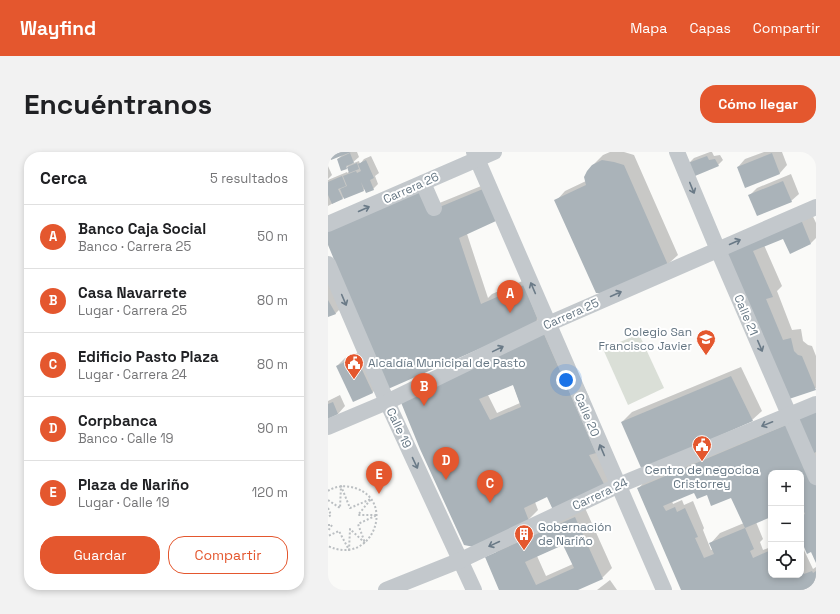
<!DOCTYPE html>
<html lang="es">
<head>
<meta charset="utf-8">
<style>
	:root { --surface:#fff; --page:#f2f2f2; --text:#202124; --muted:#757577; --line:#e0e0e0; --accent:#e4572e }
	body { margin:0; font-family:"Space Grotesk",sans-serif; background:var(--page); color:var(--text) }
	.controls { position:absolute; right:12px; bottom:12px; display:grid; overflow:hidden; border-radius:8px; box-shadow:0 2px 6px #0003 }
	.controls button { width:36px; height:36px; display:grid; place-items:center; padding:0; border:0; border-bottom:1px solid var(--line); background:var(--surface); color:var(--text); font:20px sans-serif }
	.you { position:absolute; left:238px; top:228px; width:14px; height:14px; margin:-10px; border:3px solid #fff; border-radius:50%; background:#1a73e8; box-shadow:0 0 0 6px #1a73e833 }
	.badge { display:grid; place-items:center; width:26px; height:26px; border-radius:50%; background:var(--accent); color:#fff; font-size:13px; font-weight:700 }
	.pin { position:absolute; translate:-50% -33px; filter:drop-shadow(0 1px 2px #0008) }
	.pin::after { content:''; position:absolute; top:21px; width:14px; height:12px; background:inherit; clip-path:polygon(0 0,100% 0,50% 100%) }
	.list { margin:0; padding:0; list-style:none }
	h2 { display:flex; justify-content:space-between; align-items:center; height:52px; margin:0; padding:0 16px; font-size:17px }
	h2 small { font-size:13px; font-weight:400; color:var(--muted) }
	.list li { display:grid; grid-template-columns:26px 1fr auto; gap:12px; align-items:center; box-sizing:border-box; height:64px; padding:0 16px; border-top:1px solid var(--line) }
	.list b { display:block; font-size:15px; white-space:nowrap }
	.list p { margin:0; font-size:13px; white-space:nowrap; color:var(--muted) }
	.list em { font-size:13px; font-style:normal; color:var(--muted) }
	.actions { display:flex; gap:8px; padding:12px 16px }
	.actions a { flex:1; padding:9px 0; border:1px solid var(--accent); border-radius:16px; text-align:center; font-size:14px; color:var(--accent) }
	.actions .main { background:var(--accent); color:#fff }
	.icon { flex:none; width:22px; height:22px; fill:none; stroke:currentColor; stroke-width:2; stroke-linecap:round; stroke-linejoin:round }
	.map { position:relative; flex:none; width:488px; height:438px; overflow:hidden; border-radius:16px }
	header { display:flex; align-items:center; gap:24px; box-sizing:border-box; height:56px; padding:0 20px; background:var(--accent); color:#fff }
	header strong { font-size:19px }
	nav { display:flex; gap:22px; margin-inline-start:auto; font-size:14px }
	.intro { display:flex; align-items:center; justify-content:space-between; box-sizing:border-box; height:96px; padding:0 24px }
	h1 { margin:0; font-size:28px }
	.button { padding:10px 18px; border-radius:16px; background:var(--accent); color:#fff; font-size:14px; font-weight:700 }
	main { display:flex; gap:24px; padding:0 24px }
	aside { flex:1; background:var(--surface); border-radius:16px; box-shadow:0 2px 6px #0003 }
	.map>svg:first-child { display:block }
</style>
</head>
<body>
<header>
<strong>Wayfind</strong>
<nav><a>Mapa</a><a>Capas</a><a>Compartir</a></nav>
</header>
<div class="intro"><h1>Encuéntranos</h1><a class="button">Cómo llegar</a></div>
<main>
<aside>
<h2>Cerca<small>5 resultados</small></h2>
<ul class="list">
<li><span class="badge">A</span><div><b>Banco Caja Social</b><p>Banco · Carrera 25</p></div><em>50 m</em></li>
<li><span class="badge">B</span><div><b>Casa Navarrete</b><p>Lugar · Carrera 25</p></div><em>80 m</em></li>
<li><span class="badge">C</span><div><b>Edificio Pasto Plaza</b><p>Lugar · Carrera 24</p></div><em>80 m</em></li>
<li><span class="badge">D</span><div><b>Corpbanca</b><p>Banco · Calle 19</p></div><em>90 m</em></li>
<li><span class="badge">E</span><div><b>Plaza de Nariño</b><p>Lugar · Calle 19</p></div><em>120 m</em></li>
</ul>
<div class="actions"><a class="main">Guardar</a><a>Compartir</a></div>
</aside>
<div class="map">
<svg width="488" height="438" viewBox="0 0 488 438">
	<rect width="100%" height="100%" fill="#fafaf8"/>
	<polygon fill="#dadfd7" points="311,182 336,236 300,253 275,197"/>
	<g fill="#0003" fill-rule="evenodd">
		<polygon points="0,0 29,0 31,5 23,12 31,9 32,12 36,7 43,4 51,21 47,24 50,32 45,37 37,37 16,45 0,54 0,28 19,20 19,21 22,19 20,14 18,16 10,7 14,3 2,4 0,6"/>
		<polygon points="282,0 296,0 306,3 350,103 340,112 228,49 237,39 258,29 265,13 275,3"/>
		<polygon points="382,0 384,0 386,4 392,3 395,8 390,13 361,11 366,6"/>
		<polygon points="436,0 454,0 459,13 452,21 418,34 410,15 417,7"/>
		<polygon points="0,14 4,23 0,27"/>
		<polygon points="463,22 471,42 463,49 421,44 429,36"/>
		<polygon points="163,30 139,82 160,146 164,142 206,124 217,161 207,171 169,189 0,89 109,52"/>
		<polygon points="481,56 488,71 488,86 483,91 455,86 436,93 454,134 449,139 464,178 473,177 475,189 480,193 484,194 488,204 488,236 461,245 399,99"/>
		<polygon points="0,130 15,154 7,162 0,164"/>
		<path d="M225,171L261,245L262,255L286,324L276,334L219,344L207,350L210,358L200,368L94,298ZM185,232L192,251L169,261L160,243Z"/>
		<polygon points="36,198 52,233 44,241 9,214 17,206"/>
		<polygon points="413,215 434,259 424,268 294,270 304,260"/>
		<polygon points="12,243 17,254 10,262 0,266 0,249"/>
		<path d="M488,251V408L484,399L473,386V360L476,359L473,351V321H443V364L428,370L435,387L432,390L435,398L443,395V423H473V392L485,417L488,415V438H354L310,337L317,329ZM367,339L380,342L404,344L416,371L392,381L383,391L385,397L383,398L375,378L376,376L365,349L356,353L354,348L345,352L344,349Z"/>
		<path d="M257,356L284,416L274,426L248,438H172L168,396ZM236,392L245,412L218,424L209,404Z"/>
		<polygon points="282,428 289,438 269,438"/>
	</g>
	<g fill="#aab3b9" fill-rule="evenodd">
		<polygon points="0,0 23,0 3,8"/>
		<polygon points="22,1 26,11 18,14 19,17 13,19 9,7"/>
		<polygon points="444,1 452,22 417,36 409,15"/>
		<polygon points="379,4 381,8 387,7 391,14 367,24 360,11"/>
		<polygon points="38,8 46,26 42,28 46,38 38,41 33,30 36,39 16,47 12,37 19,34 15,24 28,19 29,21 33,19 30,12"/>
		<polygon points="274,8 286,10 296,13 340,113 274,141 268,141 226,48 258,33 256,25 259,19 264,13"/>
		<polygon points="29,11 31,17 21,21 19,15"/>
		<polygon points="14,24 18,34 10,37 15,47 4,52 0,43 0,30"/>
		<polygon points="455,29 464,50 429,64 420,43"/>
		<polygon points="155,37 168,69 131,86 153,152 196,133 209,166 208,172 60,237 0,93 0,77 94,38 102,59"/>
		<polygon points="472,65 483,92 462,102 455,87 425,99 445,145 438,147 455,188 463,186 466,199 470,203 474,204 488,238 461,247 398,98"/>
		<polygon points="0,148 8,162 0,165"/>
		<path d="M215,180L268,301L261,303L277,334L225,358L219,345L196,356L201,369L146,395L136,393L92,297L72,248ZM185,233L193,255L162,268L151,247Z"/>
		<polygon points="28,205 45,241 25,250 8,214"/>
		<polygon points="403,224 425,269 314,318 293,270"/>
		<polygon points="5,250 10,262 0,267 0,252"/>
		<polygon points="488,256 488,300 484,302 468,265"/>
		<polygon points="461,272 488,334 488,411 483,400 479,402 473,388 473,364 477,362 473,353 473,321 443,321 443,365 417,376 403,346 383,354 379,343 369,347 366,341 335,354 338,359 347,355 349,360 357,356 370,385 367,386 376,406 386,402 381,391 417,376 426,397 422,399 425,406 443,398 443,423 473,423 473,415 476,422 484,419 485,421 488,419 488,438 353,438 309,336"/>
		<path d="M247,365L275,427L250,438H171L157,405ZM235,393L246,416L208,433L197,410Z"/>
	</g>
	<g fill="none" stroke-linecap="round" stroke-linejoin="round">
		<g stroke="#bbbfc2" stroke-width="2" stroke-dasharray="2 2" stroke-linecap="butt">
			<path d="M0,339C7,334 18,333 27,336C69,349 44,415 0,394"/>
			<polyline points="0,348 12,356 13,334 22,356 43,347 30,363 49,363 30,372 37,391 22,377 21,398 11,379 0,384"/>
			<polyline points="0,356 3,363 0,365"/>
			<polyline points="0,373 4,373 0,379"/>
		</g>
		<g stroke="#c3c8cc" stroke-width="16">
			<polyline points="146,0 336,438"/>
			<polyline points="349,0 390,98 488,325"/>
			<polyline points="95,31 106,56"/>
			<polyline points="0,72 166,0"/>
			<polyline points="0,112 59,250 146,438"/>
			<polyline points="0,275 59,250 220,172 488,55"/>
			<polyline points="58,438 133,408 289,334 488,252"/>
		</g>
	</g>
	<defs><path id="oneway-shaft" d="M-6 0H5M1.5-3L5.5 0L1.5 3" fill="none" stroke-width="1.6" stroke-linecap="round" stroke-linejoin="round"/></defs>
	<g stroke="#6a7a87">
		<use href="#oneway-shaft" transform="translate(364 36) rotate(68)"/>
		<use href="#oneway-shaft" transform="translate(36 57) rotate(-24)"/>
		<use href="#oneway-shaft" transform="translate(407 90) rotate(-24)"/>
		<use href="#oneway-shaft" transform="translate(205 136) rotate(-113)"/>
		<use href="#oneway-shaft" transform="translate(288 142) rotate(-24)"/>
		<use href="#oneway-shaft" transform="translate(16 148) rotate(67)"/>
		<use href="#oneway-shaft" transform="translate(432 194) rotate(67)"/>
		<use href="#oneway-shaft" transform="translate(170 197) rotate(-26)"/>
		<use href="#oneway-shaft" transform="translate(439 272) rotate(158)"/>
		<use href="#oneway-shaft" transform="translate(274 298) rotate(-113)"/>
		<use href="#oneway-shaft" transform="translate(87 311) rotate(65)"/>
		<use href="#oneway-shaft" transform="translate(166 392) rotate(155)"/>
	</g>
	<defs>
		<g id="school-pin" transform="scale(1)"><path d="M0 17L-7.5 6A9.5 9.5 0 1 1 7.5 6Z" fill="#e4572e" stroke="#fff"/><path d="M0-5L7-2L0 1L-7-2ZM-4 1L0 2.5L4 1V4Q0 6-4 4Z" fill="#fff"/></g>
		<g id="civic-pin" transform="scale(1)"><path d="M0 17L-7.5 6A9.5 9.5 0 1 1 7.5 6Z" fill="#e4572e" stroke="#fff"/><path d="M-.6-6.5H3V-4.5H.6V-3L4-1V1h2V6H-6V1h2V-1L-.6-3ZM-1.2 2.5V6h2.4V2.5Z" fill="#fff"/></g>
		<g id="building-pin" transform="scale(1)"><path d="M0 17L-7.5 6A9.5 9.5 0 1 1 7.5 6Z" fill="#e4572e" stroke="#fff"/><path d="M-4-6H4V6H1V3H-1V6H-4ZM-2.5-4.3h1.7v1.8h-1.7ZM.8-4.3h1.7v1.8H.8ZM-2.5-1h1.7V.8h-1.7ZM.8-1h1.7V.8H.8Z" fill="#fff"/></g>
	</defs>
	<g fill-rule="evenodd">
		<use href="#school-pin" x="378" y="187"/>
		<use href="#civic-pin" x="26" y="211"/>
		<use href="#civic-pin" x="374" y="293"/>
		<use href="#building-pin" x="196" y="382"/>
	</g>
	<g text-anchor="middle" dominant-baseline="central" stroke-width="4" stroke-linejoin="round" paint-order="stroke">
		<g font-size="12" fill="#657683" stroke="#fff">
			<text transform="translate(83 36) rotate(-24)">Carrera 26</text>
			<text transform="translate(243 162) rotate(-24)">Carrera 25</text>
			<text transform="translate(418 163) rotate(67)">Calle 21</text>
			<text transform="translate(259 263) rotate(67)">Calle 20</text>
			<text transform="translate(71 276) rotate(65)">Calle 19</text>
			<text transform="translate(272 342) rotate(-25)">Carrera 24</text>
		</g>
		<g font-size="12" fill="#657683" stroke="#fff" text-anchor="start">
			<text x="364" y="180" text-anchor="end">Colegio San<tspan x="364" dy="14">Francisco Javier</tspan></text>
			<text x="40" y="211">Alcaldía Municipal de Pasto</text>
			<text x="374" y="318" text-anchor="middle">Centro de negocioa<tspan x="374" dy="14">Cristorrey</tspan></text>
			<text x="210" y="375">Gobernación<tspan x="210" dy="14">de Nariño</tspan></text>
		</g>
	</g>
</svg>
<div class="controls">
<button>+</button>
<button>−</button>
<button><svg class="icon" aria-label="locate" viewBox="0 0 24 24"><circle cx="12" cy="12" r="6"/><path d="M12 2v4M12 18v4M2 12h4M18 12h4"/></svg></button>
</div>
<div class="you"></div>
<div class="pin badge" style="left:182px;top:161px">A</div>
<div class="pin badge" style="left:96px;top:254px">B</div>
<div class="pin badge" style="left:162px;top:351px">C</div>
<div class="pin badge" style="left:118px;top:328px">D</div>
<div class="pin badge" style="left:51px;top:342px">E</div>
</div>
</main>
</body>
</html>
